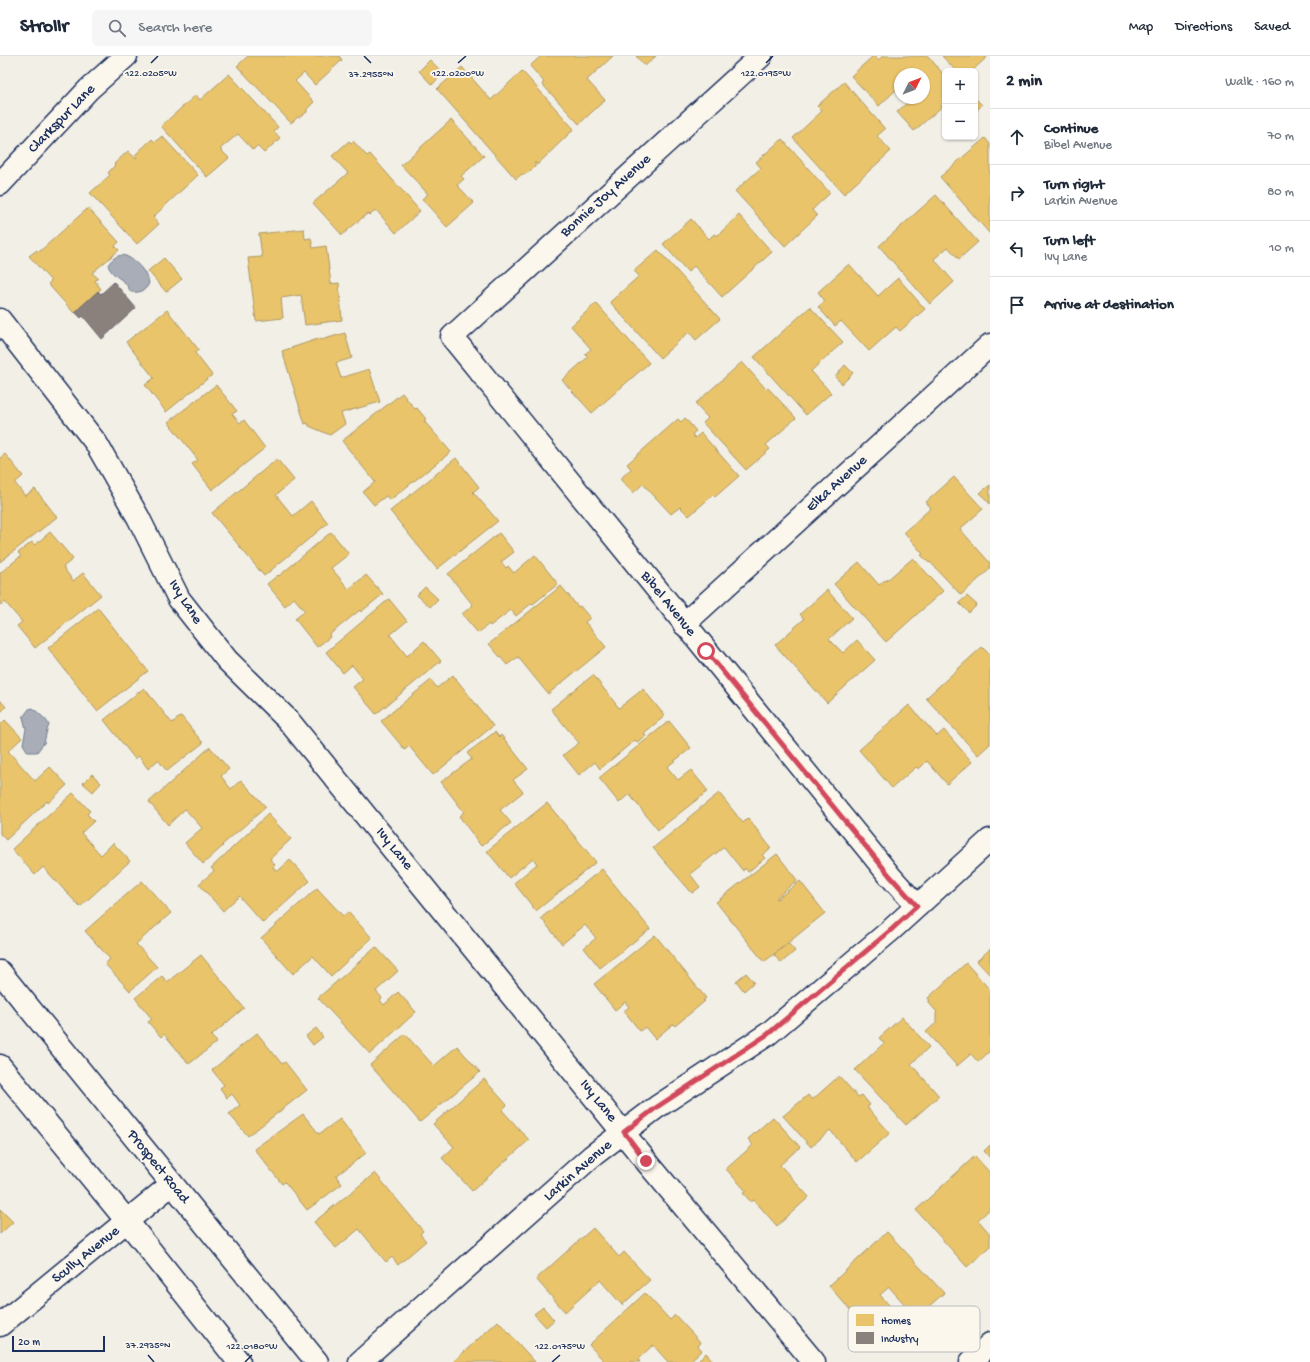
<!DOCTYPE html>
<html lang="en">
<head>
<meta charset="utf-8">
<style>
	:root { --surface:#fff; --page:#f6f6f7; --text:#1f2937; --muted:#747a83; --line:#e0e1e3 }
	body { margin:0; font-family:"Gochi Hand",sans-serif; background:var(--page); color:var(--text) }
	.controls { position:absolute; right:12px; top:12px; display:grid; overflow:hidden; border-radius:6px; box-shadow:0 1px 3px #0004 }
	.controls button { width:36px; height:36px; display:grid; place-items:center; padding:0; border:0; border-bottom:1px solid var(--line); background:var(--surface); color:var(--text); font:20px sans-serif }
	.compass { position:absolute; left:894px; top:12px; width:36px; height:36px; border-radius:50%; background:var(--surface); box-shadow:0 1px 3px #0004; rotate:48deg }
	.scale { position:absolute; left:12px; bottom:10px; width:93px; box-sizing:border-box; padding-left:4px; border:2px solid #1b2f5e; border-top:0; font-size:11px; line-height:14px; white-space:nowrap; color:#1b2f5e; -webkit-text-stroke:3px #fbf7ec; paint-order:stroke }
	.stop { position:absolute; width:12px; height:12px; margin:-9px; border:3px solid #d1495b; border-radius:50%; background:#fff }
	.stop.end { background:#d1495b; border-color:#fff; box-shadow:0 1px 4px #0008 }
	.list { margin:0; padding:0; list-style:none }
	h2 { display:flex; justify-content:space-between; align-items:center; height:52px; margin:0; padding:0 16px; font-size:17px }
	h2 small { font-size:13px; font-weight:400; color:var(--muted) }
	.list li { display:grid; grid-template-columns:26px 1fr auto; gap:12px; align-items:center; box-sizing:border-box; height:56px; padding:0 16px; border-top:1px solid var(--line) }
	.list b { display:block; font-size:15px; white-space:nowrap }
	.list p { margin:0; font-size:13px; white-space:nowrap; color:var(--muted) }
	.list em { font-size:13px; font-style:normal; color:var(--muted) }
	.icon { flex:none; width:22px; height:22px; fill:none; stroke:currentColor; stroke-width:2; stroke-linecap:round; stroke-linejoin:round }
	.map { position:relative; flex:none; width:990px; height:1306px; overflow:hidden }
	header { display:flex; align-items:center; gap:24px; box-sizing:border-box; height:56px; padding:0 20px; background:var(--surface); border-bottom:1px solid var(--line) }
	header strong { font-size:19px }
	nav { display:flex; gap:22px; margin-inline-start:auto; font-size:14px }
	.search { width:280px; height:36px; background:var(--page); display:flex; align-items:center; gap:10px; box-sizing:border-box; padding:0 14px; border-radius:6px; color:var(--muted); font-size:15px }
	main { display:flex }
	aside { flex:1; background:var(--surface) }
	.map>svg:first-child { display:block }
</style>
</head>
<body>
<header>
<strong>Strollr</strong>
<div class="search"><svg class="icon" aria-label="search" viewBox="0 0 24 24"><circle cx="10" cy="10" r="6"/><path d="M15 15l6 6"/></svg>Search here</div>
<nav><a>Map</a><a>Directions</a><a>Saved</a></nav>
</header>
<main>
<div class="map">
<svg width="990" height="1306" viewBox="0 0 990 1306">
	<rect width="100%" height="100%" fill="#f2efe6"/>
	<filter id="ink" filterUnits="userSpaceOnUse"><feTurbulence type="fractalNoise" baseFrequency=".025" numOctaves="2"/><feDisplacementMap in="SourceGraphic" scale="8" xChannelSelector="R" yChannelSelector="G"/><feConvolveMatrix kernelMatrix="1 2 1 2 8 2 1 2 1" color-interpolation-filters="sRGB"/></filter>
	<g filter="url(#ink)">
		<g fill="#a9adb7" stroke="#707b93">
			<path d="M123,199C134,202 147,216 149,227C146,235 140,237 131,236C129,233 127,229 124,226C117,220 111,218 108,209C112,203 115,200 123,199Z"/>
			<polygon points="33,652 46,664 49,669 47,674 44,687 37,696 28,696 23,688 26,673 23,661 29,653"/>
		</g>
		<g fill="#e9c46a" stroke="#ab9766" fill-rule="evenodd">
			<polygon points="248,0 339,0 342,4 315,29 304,17 295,25 314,46 307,53 307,56 300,61 298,61 291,67 237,10"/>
			<polygon points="541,0 613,0 587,24 605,44 579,68 542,28 544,26 530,10"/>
			<polygon points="636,0 656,0 645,10"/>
			<polygon points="873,0 875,0 878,4 883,0 928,0 945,20 945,48 914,75 897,56 909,45 907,42 924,42 924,18 900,18 900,35 898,32 879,50 851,20"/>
			<polygon points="942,0 988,0 972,15 956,15"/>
			<polygon points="430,4 443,17 432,29 419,15"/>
			<polygon points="462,11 491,44 522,15 574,73 537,109 535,106 535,111 526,118 522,118 516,123 437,33"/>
			<polygon points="229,18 278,71 274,75 280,82 264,97 257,90 253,94 238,78 220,93 229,102 207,121 161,70 196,39 200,44"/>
			<polygon points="844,26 885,73 877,80 891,95 844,138 793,82 822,55 817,50"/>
			<polygon points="975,42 982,49 975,56"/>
			<polygon points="451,64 484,100 461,120 464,123 457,129 474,147 447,171 422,143 428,138 401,109"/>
			<polygon points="162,80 198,119 153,161 159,168 137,188 90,137 110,119 108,117 115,109 114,108 128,95 136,103 137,102 135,99 152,83 155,86"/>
			<polygon points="985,82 990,88 990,178 940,121"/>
			<polygon points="782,83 830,137 812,154 817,160 785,190 735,135 761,112 756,106"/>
			<polygon points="349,85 351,87 353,85 367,100 370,98 420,155 396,177 376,154 370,159 368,157 342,179 313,147 348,117 332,100"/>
			<polygon points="936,139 978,186 959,203 948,191 934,203 954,226 930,248 879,190"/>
			<polygon points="88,152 119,186 115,190 119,194 92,217 98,222 95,225 101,233 74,257 48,228 51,225 29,200 37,194 39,196"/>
			<polygon points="739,159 772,196 722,241 694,210 688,216 663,188 691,163 709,183 714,178 717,180"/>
			<polygon points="304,173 305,183 311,182 313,192 326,190 331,228 339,227 342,264 305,269 301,239 281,242 283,262 256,265 248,202 262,201 259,178"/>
			<polygon points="658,194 720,263 696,284 689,276 660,302 610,246 639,220 634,215"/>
			<polygon points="164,202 182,223 166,236 148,215"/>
			<polygon points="849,208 878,240 898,222 925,253 900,275 896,271 869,295 841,265 835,270 818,251 825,245 818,236"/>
			<polygon points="596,247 649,307 592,357 562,324 588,301 585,298 591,293 571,270"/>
			<polygon points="810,251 843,286 811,315 831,337 806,359 754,301"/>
			<polygon points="167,254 199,294 195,297 212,319 166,356 145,329 154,322 126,286"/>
			<polygon points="345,277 352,302 336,307 341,322 369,313 380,346 341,357 345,368 330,379 309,370 308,367 305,368 282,295 321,282 321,284"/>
			<polygon points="742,306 766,333 768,332 796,362 766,389 770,393 746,414 703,367 708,362 695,348"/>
			<polygon points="845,309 853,317 842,328 835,321"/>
			<polygon points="216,329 237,355 232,358 240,367 244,364 265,392 212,434 192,408 198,404 168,366"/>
			<polygon points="402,337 415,353 417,352 426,363 424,365 451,396 390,444 386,440 374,449 363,436 375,426 342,385"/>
			<polygon points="685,362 696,375 692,378 695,382 701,377 739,420 715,441 713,439 689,460 680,451 671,458 643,428 633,437 620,423 631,413 627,408 678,363 681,366"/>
			<polygon points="5,398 23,420 15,427 25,440 35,433 57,461 0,506 0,402"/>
			<polygon points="456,402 479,431 473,436 498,465 437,513 390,455"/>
			<polygon points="277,403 294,424 276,439 293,460 311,445 328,467 264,520 212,457"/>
			<polygon points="954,421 983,453 960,473 990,507 990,513 961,539 930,506 929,507 921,499 923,498 904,476 931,452 926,446"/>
			<polygon points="990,429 990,448 980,437"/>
			<polygon points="50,476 73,503 63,511 73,525 83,517 101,539 35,592 17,570 22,566 5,546 1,549 0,547 0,517 21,500 18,497 32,486 35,489"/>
			<polygon points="331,476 349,498 331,512 349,533 366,519 383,538 361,556 360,554 329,579 330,581 317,591 295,563 305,555 294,542 285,550 267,528 278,519 279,520"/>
			<polygon points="499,477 514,496 501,506 506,512 508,510 514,517 535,499 558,528 533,548 532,547 516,560 511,554 490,570 489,568 478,577 462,558 473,549 448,518"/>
			<polygon points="913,502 943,535 886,586 834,528 859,506 879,529 885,524 886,525"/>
			<polygon points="561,530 578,551 580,550 590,562 585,566 606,591 548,638 518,601 507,609 489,588"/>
			<polygon points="425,531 438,543 430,551 417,539"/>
			<polygon points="827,534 852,562 829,583 843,597 857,584 875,604 827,647 775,589 804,563 800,558"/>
			<polygon points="967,540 977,549 969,557 959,547"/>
			<polygon points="389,543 407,565 390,579 407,600 424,585 441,605 376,658 353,631 363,623 352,609 343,617 326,596"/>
			<polygon points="98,552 148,615 97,655 48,592"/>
			<polygon points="982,591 990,599 990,688 978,699 926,642"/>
			<polygon points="453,619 493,670 433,719 409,690 405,694 381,665 431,624 437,632"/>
			<polygon points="593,619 619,652 643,633 665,660 644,677 646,680 637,686 635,684 600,713 595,706 579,719 563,699 579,687 551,653"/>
			<polygon points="144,632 172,667 181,660 203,687 167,715 158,704 148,713 139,700 135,703 104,664"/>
			<polygon points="0,644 6,651 0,657"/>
			<polygon points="909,649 937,680 944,674 972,706 947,728 927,705 919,713 916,711 892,732 859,694"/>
			<polygon points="5,664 22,682 8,695 35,725 50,711 67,729 48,747 47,745 6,784 0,778 0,669"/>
			<polygon points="669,665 691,692 667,711 678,724 691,714 708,735 658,774 629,738 619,747 599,722"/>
			<polygon points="495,676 499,681 501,679 528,713 513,724 523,736 500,754 511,767 481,790 459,760 464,756 441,726 472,703 467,697"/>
			<polygon points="210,691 229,713 221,720 231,733 241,724 266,751 222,789 223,790 203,808 185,787 202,772 185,753 168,769 149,746"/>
			<polygon points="92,718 101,727 93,736 83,727"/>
			<polygon points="73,737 90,755 87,758 94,765 81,777 101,799 113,787 130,805 80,851 43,811 35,819 12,793"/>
			<polygon points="719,737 743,767 748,762 771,792 762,799 765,802 748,816 745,812 743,815 724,791 690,818 700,831 692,837 653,792 689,763 688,762"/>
			<polygon points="547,747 596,806 536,855 514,827 537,808 533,802 509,822 487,795"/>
			<polygon points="268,758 291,783 270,803 275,809 273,811 277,816 290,804 310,825 263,867 239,840 223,855 199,828 214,815 211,812"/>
			<polygon points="777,798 797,824 776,842 777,843 800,825 825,857 764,906 716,846"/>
			<polygon points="602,813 650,873 600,912 584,892 596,882 585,869 562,888 541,862"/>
			<polygon points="142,825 171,857 136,888 157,911 130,935 105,908 110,903 85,875"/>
			<polygon points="317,832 343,860 348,856 372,882 331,920 313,900 293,918 261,882"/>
			<polygon points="655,879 706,942 703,944 705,945 675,970 673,968 655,983 645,971 640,975 624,955 629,951 625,946 615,954 594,928"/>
			<polygon points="788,887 795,895 781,907 774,899"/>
			<polygon points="376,891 398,915 376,935 382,942 380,944 384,949 398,936 416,956 370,998 318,942"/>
			<polygon points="990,893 990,919 977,905"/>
			<polygon points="201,899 244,952 211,980 217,986 189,1008 164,978 161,981 148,966 152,963 135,942 162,920 167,926"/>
			<polygon points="966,907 990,934 990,995 978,1006 971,998 957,1010 926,976 936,967 936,957 937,956 928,946 930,945 928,942"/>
			<polygon points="746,917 754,926 744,935 736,925"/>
			<polygon points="902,961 929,991 911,1008 939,1040 906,1069 855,1014 884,987 879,982"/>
			<polygon points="316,972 323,981 313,989 306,980"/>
			<polygon points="257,977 282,1008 285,1006 307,1034 248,1080 229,1058 240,1049 232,1038 227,1042 220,1032 224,1029 212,1014"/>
			<polygon points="405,978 434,1010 457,990 480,1016 420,1066 370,1009"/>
			<polygon points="839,1020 858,1041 862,1039 870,1049 867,1051 890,1077 857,1106 830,1074 811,1091 783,1060 808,1039 812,1044"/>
			<polygon points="484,1023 507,1049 502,1054 529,1084 472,1135 442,1102 454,1091 433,1068"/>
			<polygon points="303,1058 319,1078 340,1063 366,1097 336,1120 342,1128 307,1154 285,1126 282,1128 254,1093"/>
			<polygon points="773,1061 800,1091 780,1109 809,1141 777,1170 754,1144 751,1146 743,1137 746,1135 726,1113 753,1089 748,1083"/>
			<polygon points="990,1089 990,1102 984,1095"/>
			<polygon points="975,1100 990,1117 990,1153 978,1164 990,1178 990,1191 967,1211 916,1154"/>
			<polygon points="375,1117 423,1175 420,1178 426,1185 398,1209 392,1201 386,1206 359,1173 336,1192 314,1166"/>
			<polygon points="0,1153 13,1166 0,1178"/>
			<polygon points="593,1172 619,1201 624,1196 650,1224 622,1249 600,1224 565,1256 536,1223"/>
			<path d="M887,1176L944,1237L883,1291L829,1230ZM889,1231L908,1252L899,1260L880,1239Z"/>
			<polygon points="645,1237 670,1264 675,1259 701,1287 698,1290 702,1294 689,1306 668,1306 653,1289 638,1303 640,1306 605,1306 589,1289"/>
			<polygon points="543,1251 554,1264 546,1271 534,1258"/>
			<polygon points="498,1265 535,1306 453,1306"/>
			<polygon points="706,1297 714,1306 697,1306"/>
		</g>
		<polygon fill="#8a817c" stroke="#696873" points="114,226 136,252 102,283 83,260 81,262 75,256 98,235 101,238"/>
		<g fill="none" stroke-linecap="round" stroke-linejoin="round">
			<g stroke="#1b2f5e" stroke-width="25">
				<g id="street">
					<polyline points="761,0 452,281 890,820 917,850"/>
					<polyline points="0,128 89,33 126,0"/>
					<polyline points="0,264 96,387 138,461 179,543 227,604 288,664 646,1105 814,1306"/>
					<polyline points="684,568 990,289"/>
					<polyline points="0,1269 172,1128"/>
					<polyline points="360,1306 592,1100 657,1051 768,978 891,874 990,784"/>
					<polyline points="971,1306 990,1288"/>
				</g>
			</g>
			<g stroke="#1b2f5e" stroke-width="25">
				<g id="primary">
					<polyline points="0,916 317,1306"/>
					<polyline points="0,1010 127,1165 239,1306"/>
				</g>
			</g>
			<use href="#street" stroke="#fbf7ec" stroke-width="22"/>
			<use href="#primary" stroke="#fbf7ec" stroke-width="22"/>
		</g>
	</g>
	<g fill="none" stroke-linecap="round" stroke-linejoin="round" filter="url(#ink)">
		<polyline stroke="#d1495b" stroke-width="5" points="646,1105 624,1076 657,1051 768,978 891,874 917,850 890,820 706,595"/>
	</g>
	<path fill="none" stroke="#1b2f5e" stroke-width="1.5" d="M364,0L371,7M151,7L158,0M458,7L466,0M766,7L773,0M148,1299L154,1306M245,1306L252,1299M552,1306L560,1299"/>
	<g text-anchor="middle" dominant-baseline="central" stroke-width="4" stroke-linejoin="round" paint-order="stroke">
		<g font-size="15" fill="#1b2f5e" stroke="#fbf7ec">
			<text transform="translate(62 63) rotate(-46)">Clarkspur Lane</text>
			<text transform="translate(606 140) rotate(-42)">Bonnie Joy Avenue</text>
			<text transform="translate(837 428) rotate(-42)">Elka Avenue</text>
			<text transform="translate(185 546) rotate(57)">Ivy Lane</text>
			<text transform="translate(668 548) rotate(51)">Bibel Avenue</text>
			<text transform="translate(394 793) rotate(51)">Ivy Lane</text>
			<text transform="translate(598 1045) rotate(51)">Ivy Lane</text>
			<text transform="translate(158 1111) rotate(51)">Prospect Road</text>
			<text transform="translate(578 1115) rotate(-41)">Larkin Avenue</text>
			<text transform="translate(86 1199) rotate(-39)">Scully Avenue</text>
		</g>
	</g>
	<rect x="848" y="1250" width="132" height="46" rx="6" fill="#fbf7ec" stroke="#b8bbc1" stroke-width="1"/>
	<rect x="856" y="1258" width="18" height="12" fill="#e9c46a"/>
	<rect x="856" y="1276" width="18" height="12" fill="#8a817c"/>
	<g font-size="11" fill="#1b2f5e">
		<text x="881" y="1268">Homes</text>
		<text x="881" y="1286">Industry</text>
	</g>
	<g font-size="10" text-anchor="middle" fill="#1b2f5e" stroke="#fbf7ec" stroke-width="4" stroke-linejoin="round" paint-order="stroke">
		<text x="766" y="20">122.0195°W</text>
		<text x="151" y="20">122.0205°W</text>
		<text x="458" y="20">122.0200°W</text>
		<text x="371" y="21">37.2955°N</text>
		<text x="148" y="1292">37.2935°N</text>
		<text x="252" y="1293">122.0180°W</text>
		<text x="560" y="1293">122.0175°W</text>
	</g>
</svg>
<div class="controls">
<button>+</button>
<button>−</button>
</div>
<svg class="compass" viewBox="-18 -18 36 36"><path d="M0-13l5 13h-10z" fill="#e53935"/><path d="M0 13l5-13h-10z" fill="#747a83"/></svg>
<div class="scale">20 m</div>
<div class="stop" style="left:706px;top:595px"></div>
<div class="stop end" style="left:646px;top:1105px"></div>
</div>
<aside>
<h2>2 min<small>Walk · 160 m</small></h2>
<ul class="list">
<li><svg class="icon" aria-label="ahead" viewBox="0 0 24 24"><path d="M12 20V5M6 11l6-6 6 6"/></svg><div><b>Continue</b><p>Bibel Avenue</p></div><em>70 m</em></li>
<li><svg class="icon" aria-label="right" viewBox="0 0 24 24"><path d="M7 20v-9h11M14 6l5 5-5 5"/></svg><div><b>Turn right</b><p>Larkin Avenue</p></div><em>80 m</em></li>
<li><svg class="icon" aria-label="left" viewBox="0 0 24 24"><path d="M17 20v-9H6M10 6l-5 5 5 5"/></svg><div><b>Turn left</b><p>Ivy Lane</p></div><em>10 m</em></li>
<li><svg class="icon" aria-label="arrive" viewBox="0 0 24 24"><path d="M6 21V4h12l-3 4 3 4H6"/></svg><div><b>Arrive at destination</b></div></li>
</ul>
</aside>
</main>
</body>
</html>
